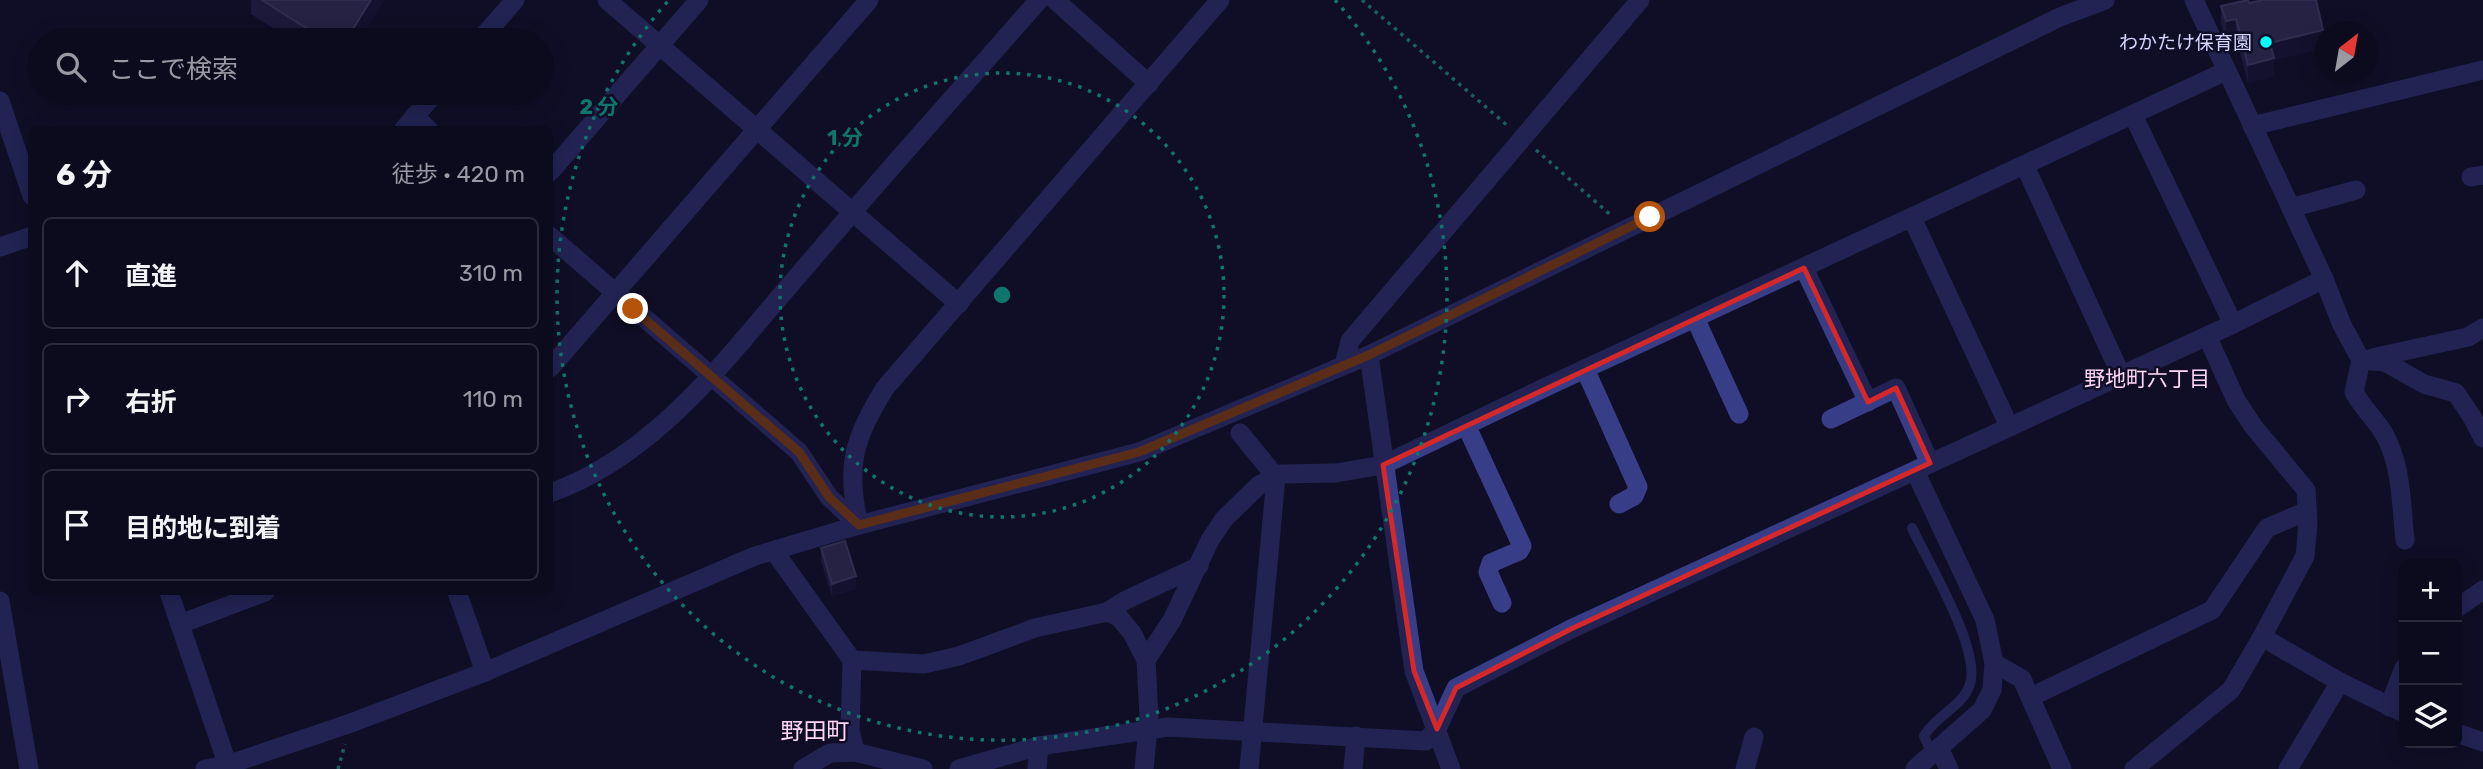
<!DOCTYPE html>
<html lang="ja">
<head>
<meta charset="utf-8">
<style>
	:root { --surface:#0c0a1d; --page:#151326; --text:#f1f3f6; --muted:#9a9aa4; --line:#2c2b3b }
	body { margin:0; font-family:Rubik,"Noto Sans JP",sans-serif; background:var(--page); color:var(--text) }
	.controls { position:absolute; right:21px; bottom:21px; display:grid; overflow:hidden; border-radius:10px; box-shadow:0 4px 18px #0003 }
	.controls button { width:63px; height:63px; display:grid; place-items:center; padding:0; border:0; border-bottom:2px solid var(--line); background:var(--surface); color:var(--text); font:35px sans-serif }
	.compass { position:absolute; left:2315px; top:21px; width:63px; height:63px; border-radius:50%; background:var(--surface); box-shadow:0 4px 18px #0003; rotate:31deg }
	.stop { position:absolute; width:21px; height:21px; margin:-16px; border:5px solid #b45309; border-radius:50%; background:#fff }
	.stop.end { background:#b45309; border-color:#fff; box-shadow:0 2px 7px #0008 }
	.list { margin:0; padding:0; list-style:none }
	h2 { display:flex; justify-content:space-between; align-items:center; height:91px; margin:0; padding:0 28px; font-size:30px }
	h2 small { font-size:23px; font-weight:400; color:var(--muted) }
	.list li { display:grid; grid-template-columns:46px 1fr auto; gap:21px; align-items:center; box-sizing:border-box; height:112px; margin:0 14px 14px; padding:0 14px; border:2px solid var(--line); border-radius:10px }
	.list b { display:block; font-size:26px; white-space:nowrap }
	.list em { font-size:23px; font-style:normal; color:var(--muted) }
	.icon { flex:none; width:38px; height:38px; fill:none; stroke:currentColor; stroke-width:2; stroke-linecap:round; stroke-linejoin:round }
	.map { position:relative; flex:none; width:2483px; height:769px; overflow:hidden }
	.search { position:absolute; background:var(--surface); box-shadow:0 4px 18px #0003; left:28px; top:28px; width:525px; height:77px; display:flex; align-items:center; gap:18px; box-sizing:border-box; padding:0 24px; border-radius:38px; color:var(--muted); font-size:26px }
	.panel { position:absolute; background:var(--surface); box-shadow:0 4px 18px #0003; left:28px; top:126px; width:525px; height:469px; border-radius:10px }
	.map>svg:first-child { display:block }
</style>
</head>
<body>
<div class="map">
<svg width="2483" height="769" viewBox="0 0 2483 769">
	<rect width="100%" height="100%" fill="#100e27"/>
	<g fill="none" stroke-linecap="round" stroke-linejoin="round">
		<g stroke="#2bbda5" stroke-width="3.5" stroke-dasharray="3.5 5" stroke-linecap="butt">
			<polyline points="1362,0 1509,127"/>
			<polyline points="1536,150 1612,216"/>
			<polyline points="338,769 345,744"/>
		</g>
		<path stroke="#383d88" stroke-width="10" d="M1912,528C1928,562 1981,649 1970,684C1963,707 1936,715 1924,736L1932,754"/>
		<g stroke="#383d88" stroke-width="19">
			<polyline points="607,0 959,304"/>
			<polyline points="1055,0 1149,84"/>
			<path d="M2194,0L2324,279L2342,325L2361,360L2354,392C2362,407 2374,418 2383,432C2402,464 2401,504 2405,540"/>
			<polyline points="2133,115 2233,324"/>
			<polyline points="414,116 429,130"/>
			<polyline points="2252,126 2483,70"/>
			<polyline points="2025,166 2121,375"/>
			<polyline points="550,172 699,0"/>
			<polyline points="2471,177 2483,175"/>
			<polyline points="2291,208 2356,190"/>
			<polyline points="1912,218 2009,426"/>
			<polyline points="550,236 799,452 829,497 859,525"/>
			<polyline points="0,247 32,236"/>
			<polyline points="1804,268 1868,402"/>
			<polyline points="1695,318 1739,414"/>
			<polyline points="2372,358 2468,337 2483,328"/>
			<polyline points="2361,360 2385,362 2424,384 2456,393 2472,417 2483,438"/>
			<polyline points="1344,365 1350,341 1640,0"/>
			<polyline points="550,368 869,0"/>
			<polyline points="1585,369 1638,487 1634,496 1619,504"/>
			<polyline points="1831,419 1896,388 1930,463"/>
			<polyline points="1466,425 1522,546 1519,551 1491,563 1488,572 1502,603"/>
			<polyline points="1240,433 1276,477 1281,474 1336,473 1383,465 1546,387 2226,71"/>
			<polyline points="1915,471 1985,620 1994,663 1992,690 1982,710 1915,769"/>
			<path d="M550,493C638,462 702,389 760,320C790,285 820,250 850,215C912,143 976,72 1039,0"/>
			<polyline points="774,551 852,660 924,664 959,656 1035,628 1107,612 1119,617 1132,633 1146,660 1149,717 1144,769"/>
			<polyline points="457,592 485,672"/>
			<polyline points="0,601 29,769"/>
			<polyline points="2457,608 2483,590"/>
			<polyline points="1107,612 1126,600 1199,566"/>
			<polyline points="180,624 265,592"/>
			<polyline points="2262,637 2340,682 2404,713"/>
			<polyline points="852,660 850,730 855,752"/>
			<polyline points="1146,660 1172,620 1210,540 1224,519 1259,485 1276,477 1249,769"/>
			<polyline points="1994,663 2022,679 2062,769"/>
			<polyline points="2031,697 2212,610 2267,528 2307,511"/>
			<polyline points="2389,707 2404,668"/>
			<polyline points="2457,733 2483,742"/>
			<polyline points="1939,748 1949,769"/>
			<polyline points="803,769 830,753 855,752 923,769"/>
			<polyline points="959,769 1039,746 1168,727 1426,741 1437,729 1456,688 1571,629 2233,324 2324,279"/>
			<polyline points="1037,769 1039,746"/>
			<polyline points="1353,769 1356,736"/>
			<polyline points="1745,769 1754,737"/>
			<polyline points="2134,769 2231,690 2262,637 2305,556 2308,523 2306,490 2253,426 2236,400 2207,336"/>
			<polyline points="2288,769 2340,682"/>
		</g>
		<g stroke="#383d88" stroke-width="19">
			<polyline points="480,40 515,0"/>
			<polyline points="0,101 32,196"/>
			<polyline points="403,130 435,93"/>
			<polyline points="1369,355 1414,671 1451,769"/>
			<path d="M859,525C845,465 854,439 885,388L1220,0"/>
			<polyline points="169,592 229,769"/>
			<polyline points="205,769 227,765 351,723 485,672 755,556 859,525 1139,452 1369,355 2060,17 2105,0"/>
		</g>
	</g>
	<g fill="#2c2756">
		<polygon points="251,0 384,0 359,40 292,40 251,14"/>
		<polygon points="2221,6 2323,48 2274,60 2274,76 2248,83 2236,37 2226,39 2221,24"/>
		<polygon points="821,548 856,589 832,596 821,561"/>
	</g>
	<g fill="#19153b">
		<polygon points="371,0 384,0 359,40 346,40"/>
		<polygon points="2236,19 2236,37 2226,39 2226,21"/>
		<polygon points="2323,30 2323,48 2274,60 2274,76 2248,83 2248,65 2270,43"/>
		<polygon points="856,576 856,589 832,596 832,584"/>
	</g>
	<g fill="#3e3a68" stroke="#565280" stroke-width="2">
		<polygon points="262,0 371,0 346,40 325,40"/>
		<polygon points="2248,0 2249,3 2263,0 2316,0 2323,30 2270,43 2274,58 2248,65 2236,19 2226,21 2221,6"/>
		<polygon points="845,541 856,576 832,584 821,548"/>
	</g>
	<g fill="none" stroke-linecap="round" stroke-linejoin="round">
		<polyline stroke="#b45309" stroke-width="9" points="633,309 799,452 829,497 859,525 1139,452 1369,355 1650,217"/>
	</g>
	<path d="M0 0H2483V769H0ZM1804,268L1868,402L1896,388L1930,463L1571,629L1456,688L1437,729L1414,671L1383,465Z" fill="#100e27" fill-opacity=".55" fill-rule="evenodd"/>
	<path fill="none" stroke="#d62828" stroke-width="5" stroke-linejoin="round" d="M1804,268L1868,402L1896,388L1930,463L1571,629L1456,688L1437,729L1414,671L1383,465Z"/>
	<g fill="none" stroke="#0f766e" stroke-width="3.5" stroke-dasharray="3.5 7">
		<circle cx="1002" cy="295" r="222"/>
		<path d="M1335 0A445 445 0 1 1 669 0"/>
	</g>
	<circle fill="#01ffff" stroke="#100e27" stroke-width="2.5" cx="2266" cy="42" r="7"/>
	<g text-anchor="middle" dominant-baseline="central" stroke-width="5" stroke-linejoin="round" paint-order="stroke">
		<g font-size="19" fill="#d5d5ff" stroke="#100e27" text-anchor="end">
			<text x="2252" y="42">わかたけ保育園</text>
		</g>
		<g font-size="21" fill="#ffd7f4" stroke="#100e27">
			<text x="2147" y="378">野地町六丁目</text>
		</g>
		<g font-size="23" fill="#ffd7f4" stroke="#100e27">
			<text x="815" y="731">野田町</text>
		</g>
	</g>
	<circle cx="1002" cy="295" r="10" fill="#0f766e" stroke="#100e27" stroke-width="3.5"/>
	<g font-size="21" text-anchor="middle" font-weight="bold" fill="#0f766e" stroke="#100e27" stroke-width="5" stroke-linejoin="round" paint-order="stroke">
		<text x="599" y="114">2 分</text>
		<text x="845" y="145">1 分</text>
	</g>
</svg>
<div class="controls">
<button>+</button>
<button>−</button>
<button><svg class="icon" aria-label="layers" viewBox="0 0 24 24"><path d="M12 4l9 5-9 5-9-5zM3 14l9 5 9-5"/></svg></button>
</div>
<svg class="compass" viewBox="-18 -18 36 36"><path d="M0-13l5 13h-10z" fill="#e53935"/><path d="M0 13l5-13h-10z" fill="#9a9aa4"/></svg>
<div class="stop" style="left:1650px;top:217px"></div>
<div class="stop end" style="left:633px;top:309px"></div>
<div class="search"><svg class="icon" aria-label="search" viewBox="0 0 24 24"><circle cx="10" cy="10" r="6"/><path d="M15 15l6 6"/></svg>ここで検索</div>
<section class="panel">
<h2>6 分<small>徒歩 · 420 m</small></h2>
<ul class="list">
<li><svg class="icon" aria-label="ahead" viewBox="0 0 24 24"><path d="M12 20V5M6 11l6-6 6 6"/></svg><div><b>直進</b></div><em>310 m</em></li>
<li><svg class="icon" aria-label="right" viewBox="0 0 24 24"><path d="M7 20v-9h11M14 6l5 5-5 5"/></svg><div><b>右折</b></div><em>110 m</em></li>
<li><svg class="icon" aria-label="arrive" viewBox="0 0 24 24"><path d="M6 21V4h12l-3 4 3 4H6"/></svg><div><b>目的地に到着</b></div></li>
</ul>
</section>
</div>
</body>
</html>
